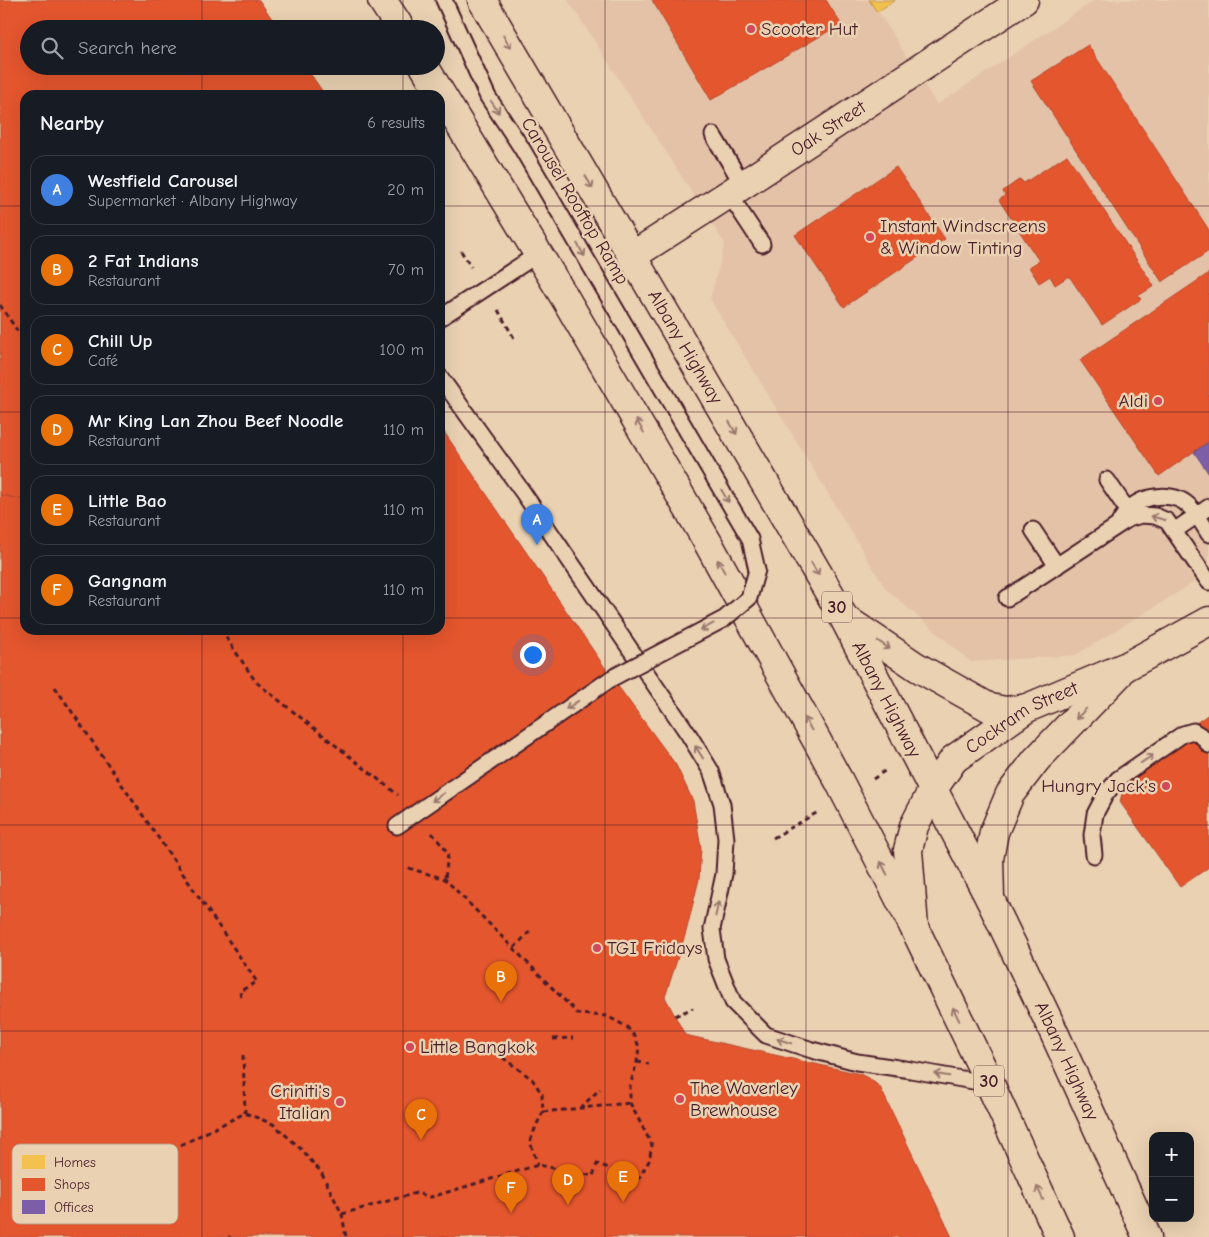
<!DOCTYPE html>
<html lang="en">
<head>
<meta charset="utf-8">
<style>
	:root { --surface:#171b24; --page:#20242c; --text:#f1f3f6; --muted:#9ea1a6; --line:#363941; --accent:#d1495b }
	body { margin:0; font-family:"Comic Neue",sans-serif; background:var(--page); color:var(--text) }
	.controls { position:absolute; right:15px; bottom:15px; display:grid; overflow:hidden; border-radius:10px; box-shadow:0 5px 20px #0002 }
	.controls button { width:45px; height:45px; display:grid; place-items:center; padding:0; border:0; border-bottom:1px solid var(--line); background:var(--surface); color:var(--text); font:25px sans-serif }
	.you { position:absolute; left:532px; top:654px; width:18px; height:18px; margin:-12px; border:4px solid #fff; border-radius:50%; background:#1a73e8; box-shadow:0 0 0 8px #1a73e833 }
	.badge { display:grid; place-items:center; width:32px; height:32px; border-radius:50%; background:var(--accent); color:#fff; font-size:16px; font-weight:700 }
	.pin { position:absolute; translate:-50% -41px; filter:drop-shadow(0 1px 2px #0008) }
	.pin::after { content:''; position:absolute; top:26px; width:18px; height:15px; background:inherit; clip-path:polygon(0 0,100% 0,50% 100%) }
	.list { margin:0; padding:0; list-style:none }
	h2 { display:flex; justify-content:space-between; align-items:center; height:65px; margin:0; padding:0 20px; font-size:21px }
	h2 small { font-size:16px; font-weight:400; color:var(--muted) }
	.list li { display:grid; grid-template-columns:32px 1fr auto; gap:15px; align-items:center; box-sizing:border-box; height:70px; margin:0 10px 10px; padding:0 10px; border:1px solid var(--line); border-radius:15px }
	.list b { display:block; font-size:19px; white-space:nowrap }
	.list p { margin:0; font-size:16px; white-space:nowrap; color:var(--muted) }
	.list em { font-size:16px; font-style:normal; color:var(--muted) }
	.icon { flex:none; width:28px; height:28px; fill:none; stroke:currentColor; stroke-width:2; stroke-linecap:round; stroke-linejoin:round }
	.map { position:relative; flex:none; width:1209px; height:1237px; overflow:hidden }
	.search { position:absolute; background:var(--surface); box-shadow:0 5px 20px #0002; left:20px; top:20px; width:425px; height:55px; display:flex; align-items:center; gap:12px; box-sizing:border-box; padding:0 18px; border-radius:28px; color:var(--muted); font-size:19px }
	.panel { position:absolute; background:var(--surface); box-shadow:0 5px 20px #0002; left:20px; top:90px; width:425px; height:545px; border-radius:15px }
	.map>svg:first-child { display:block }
</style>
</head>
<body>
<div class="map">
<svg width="1209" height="1237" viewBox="0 0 1209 1237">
	<rect width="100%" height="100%" fill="#ead1b2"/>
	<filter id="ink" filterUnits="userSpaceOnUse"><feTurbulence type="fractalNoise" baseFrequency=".02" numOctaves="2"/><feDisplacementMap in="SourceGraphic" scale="10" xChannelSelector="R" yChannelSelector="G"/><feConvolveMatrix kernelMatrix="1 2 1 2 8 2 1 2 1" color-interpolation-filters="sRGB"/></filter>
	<g filter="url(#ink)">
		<polygon fill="#e4c2a7" points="568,0 871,0 937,105 1095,0 1209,0 1209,573 1076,655 971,662 886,589 710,299 725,244"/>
		<polygon fill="#f2c14e" stroke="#c09044" points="869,0 895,0 877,12"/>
		<g fill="#e4572e" stroke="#b6462d">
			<polygon points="0,0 259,0 279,29 29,29 29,66 305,66 325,95 25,95 25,500 0,495"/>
			<polygon points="652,0 826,0 841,24 711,100"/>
			<polygon points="1088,45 1209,230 1209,251 1162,282 1031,81"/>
			<polygon points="1067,155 1154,286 1138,296 1141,299 1102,325 1069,276 1055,285 1050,276 1039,283 1029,267 1039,261 999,200 1005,196 1003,191 1020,179 1024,183"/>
			<polygon points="896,167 945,239 844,307 795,235"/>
			<polygon points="1209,273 1209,441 1159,476 1080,360"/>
			<polygon points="440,426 612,678 676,765 693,801 701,848 699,879 686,932 665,997 685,1035 860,1074 870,1079 880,1087 952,1237 0,1237 0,495 25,500 25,630 440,630"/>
			<polygon points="1209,714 1209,867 1180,887 1120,802 1127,771"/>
		</g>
		<polygon fill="#7b5ea7" stroke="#6c4b82" points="1209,442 1209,474 1194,452"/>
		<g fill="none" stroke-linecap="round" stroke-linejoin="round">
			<g stroke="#4a1f2b" stroke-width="19">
				<g id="service">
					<polyline points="444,0 488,97 521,147"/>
					<polyline points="713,135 743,185"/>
					<polyline points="729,194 762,244"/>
					<polyline points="440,318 538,254"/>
					<polyline points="440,377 522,491 689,735 711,771 722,804 726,839 724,874 712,929 716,959 733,1002 766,1035 812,1050 857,1062 911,1070 990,1084"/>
					<polyline points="1107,480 1132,517"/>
					<path d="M1120,521C1123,516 1126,512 1130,508C1146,494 1176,491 1191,508C1198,515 1203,525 1209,534"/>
					<polyline points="1033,530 1057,566"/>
					<polyline points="1174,531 1209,507"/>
					<polyline points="1007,598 1012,595 1128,519 1141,515 1155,516 1167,521 1209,582"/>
					<polyline points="397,826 612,678"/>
					<polyline points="1094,855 1092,835 1095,814 1105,795 1118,779 1183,734 1193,731 1203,737 1209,745"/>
				</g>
			</g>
			<g stroke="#4a1f2b" stroke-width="31">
				<g id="minor">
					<path id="s1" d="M632,256L729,194L1024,0"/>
					<polyline points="990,899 989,859 994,832 1010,794 1036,760 1119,674"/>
					<path id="s2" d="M914,927L908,850L914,826L933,789L954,759L1027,708L1127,666L1209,621"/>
				</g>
			</g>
			<g stroke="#4a1f2b" stroke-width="31">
				<g id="trunk">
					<polyline points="382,0 401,29"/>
					<path id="s3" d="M482,0L844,618L990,899L1051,1026L1147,1237"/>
					<polyline points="424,66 565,298 707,541 839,781 914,927 990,1084 1060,1237"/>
					<polyline points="847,620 917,667 990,708 1005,711 1027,708"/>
				</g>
			</g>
			<g stroke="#4a1f2b" stroke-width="3" stroke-dasharray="5 4" stroke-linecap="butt">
				<polyline points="461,251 471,267"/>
				<polyline points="0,305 25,342"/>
				<polyline points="498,310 514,338"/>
				<polyline points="221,630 256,682 398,795"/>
				<polyline points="55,687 257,982 240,991 241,998"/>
				<polyline points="873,779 886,770"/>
				<polyline points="432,833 448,853 445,879"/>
				<polyline points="773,838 818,812"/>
				<polyline points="514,948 531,930"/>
				<polyline points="675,1016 693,1008"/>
				<polyline points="553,1039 573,1038"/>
				<polyline points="488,1047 532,1079 542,1094 543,1112 536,1126 530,1142 538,1165"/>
				<polyline points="243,1055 245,1113"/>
				<polyline points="637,1062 649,1064"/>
				<polyline points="580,1108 600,1089"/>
				<polyline points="543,1112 630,1103"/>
				<polyline points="181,1145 245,1113 273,1124 298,1146 321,1172 342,1214 346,1237"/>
				<polyline points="342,1214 416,1193 431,1197 538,1165 593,1176 597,1164 639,1178 649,1161 652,1145 630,1103 630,1086 637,1062 639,1047 635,1037 627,1027 607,1016 578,1014 445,879 405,867"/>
				<polyline points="229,1237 230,1236"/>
			</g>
			<use href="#service" stroke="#ead1b2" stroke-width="15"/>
			<use href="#minor" stroke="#ead1b2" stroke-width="28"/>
			<use href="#trunk" stroke="#ead1b2" stroke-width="28"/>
			<g stroke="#4a1f2b" stroke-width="19" stroke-linecap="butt">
				<polyline id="service-bridge" points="521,147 750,539 757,570 749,598 724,619 612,678"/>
			</g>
			<use href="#service-bridge" stroke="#ead1b2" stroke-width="15"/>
		</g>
		<defs><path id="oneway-shaft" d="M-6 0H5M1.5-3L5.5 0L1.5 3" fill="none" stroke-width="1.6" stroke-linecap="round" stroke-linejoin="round" transform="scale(1.25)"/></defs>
		<g stroke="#9a786e">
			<use href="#oneway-shaft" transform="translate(507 42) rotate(60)"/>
			<use href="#oneway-shaft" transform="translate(495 107) rotate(56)"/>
			<use href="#oneway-shaft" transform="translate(589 182) rotate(60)"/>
			<use href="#oneway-shaft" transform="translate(581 250) rotate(60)"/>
			<use href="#oneway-shaft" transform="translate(640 426) rotate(-121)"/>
			<use href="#oneway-shaft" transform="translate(733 428) rotate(60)"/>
			<use href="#oneway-shaft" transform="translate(725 496) rotate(60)"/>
			<use href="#oneway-shaft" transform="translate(1158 518) rotate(-163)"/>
			<use href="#oneway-shaft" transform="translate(721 566) rotate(-119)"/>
			<use href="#oneway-shaft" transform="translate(815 569) rotate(60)"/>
			<use href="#oneway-shaft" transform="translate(707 627) rotate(152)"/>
			<use href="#oneway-shaft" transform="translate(884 645) rotate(34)"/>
			<use href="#oneway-shaft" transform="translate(572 705) rotate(146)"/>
			<use href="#oneway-shaft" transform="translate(1081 714) rotate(134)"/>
			<use href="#oneway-shaft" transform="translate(808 724) rotate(-119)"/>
			<use href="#oneway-shaft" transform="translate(699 752) rotate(-122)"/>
			<use href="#oneway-shaft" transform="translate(1147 759) rotate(-34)"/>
			<use href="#oneway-shaft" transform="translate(438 797) rotate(145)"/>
			<use href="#oneway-shaft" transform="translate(884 868) rotate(-117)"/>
			<use href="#oneway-shaft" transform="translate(717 909) rotate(-78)"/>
			<use href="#oneway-shaft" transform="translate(956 1014) rotate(-116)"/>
			<use href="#oneway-shaft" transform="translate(784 1041) rotate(-162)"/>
			<use href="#oneway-shaft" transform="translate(942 1075) rotate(-170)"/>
			<use href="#oneway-shaft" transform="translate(1040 1193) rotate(-115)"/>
		</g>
	</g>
	<path fill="none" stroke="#4a1f2b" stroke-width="1" stroke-opacity="0.55" d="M202,0V29M403,0V29M605,0V1237M806,0V1237M1008,0V1237M202,66V95M403,66V95M0,206H25M440,206H1209M0,412H25M440,412H1209M0,618H25M440,618H1209M202,630V1237M403,630V1237M0,825H1209M0,1031H1209"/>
	<g fill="#d1495b" stroke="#ead1b2" stroke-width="2">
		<circle cx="751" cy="29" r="5"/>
		<circle cx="870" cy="237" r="5"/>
		<circle cx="1158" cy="401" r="5"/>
		<circle cx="1166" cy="786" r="5"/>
		<circle cx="597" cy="948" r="5"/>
		<circle cx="410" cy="1047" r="5"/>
		<circle cx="680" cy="1099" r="5"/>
		<circle cx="340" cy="1102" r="5"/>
	</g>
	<g text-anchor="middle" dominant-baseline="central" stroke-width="5" stroke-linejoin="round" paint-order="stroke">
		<g fill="#ead1b2" stroke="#7a5454" stroke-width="1">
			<rect x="822" y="591.5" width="30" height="31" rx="4"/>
			<rect x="974" y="1065.5" width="30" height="31" rx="4"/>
		</g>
		<g font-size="18" font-weight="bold" fill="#4a1f2b">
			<text x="837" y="607">30</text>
			<text x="989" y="1081">30</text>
		</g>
		<g font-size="19" fill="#4a1f2b" stroke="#ead1b2" text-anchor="start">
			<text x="761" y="29">Scooter Hut</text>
			<text x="880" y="226">Instant Windscreens<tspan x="880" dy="22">&amp; Window Tinting</tspan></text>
			<text x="1148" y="401" text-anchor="end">Aldi</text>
			<text x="1156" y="786" text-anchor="end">Hungry Jack's</text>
			<text x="607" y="948">TGI Fridays</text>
			<text x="420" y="1047">Little Bangkok</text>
			<text x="690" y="1088">The Waverley<tspan x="690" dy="22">Brewhouse</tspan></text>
			<text x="330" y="1091" text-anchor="end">Criniti's<tspan x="330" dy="22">Italian</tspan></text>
		</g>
		<g font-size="19" fill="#4a1f2b" stroke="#ead1b2">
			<text stroke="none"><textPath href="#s1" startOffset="234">Oak Street</textPath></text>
			<text transform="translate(575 201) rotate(59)">Carousel Rooftop Ramp</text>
			<text stroke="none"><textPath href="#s3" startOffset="402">Albany Highway</textPath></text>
			<text stroke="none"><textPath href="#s3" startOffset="808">Albany Highway</textPath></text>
			<text stroke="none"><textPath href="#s2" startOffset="260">Cockram Street</textPath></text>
			<text stroke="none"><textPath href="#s3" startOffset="1212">Albany Highway</textPath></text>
		</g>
	</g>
	<rect x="12" y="1144" width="166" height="80" rx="8" fill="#ead1b2" stroke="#ba9c8a" stroke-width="1"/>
	<rect x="22" y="1155" width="23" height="14" fill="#f2c14e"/>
	<rect x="22" y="1178" width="23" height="13" fill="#e4572e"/>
	<rect x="22" y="1200" width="23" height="14" fill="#7b5ea7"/>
	<g font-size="14" fill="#4a1f2b">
		<text x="54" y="1167">Homes</text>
		<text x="54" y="1189">Shops</text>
		<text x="54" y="1212">Offices</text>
	</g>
</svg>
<div class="controls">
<button>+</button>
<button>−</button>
</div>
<div class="you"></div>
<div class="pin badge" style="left:537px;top:545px;background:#3f7fe0">A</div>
<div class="pin badge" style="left:501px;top:1002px;background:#e8710a">B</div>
<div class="pin badge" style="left:421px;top:1140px;background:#e8710a">C</div>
<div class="pin badge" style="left:568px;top:1205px;background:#e8710a">D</div>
<div class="pin badge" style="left:623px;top:1202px;background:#e8710a">E</div>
<div class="pin badge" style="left:511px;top:1213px;background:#e8710a">F</div>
<div class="search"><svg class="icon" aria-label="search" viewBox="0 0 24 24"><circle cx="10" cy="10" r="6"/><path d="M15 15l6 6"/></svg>Search here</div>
<section class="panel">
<h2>Nearby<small>6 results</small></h2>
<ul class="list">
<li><span class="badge" style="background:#3f7fe0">A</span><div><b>Westfield Carousel</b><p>Supermarket · Albany Highway</p></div><em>20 m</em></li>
<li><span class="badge" style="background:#e8710a">B</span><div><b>2 Fat Indians</b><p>Restaurant</p></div><em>70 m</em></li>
<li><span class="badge" style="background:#e8710a">C</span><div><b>Chill Up</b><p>Café</p></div><em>100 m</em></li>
<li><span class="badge" style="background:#e8710a">D</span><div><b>Mr King Lan Zhou Beef Noodle</b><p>Restaurant</p></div><em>110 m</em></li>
<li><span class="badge" style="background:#e8710a">E</span><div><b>Little Bao</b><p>Restaurant</p></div><em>110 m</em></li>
<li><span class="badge" style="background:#e8710a">F</span><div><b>Gangnam</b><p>Restaurant</p></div><em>110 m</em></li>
</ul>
</section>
</div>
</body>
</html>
